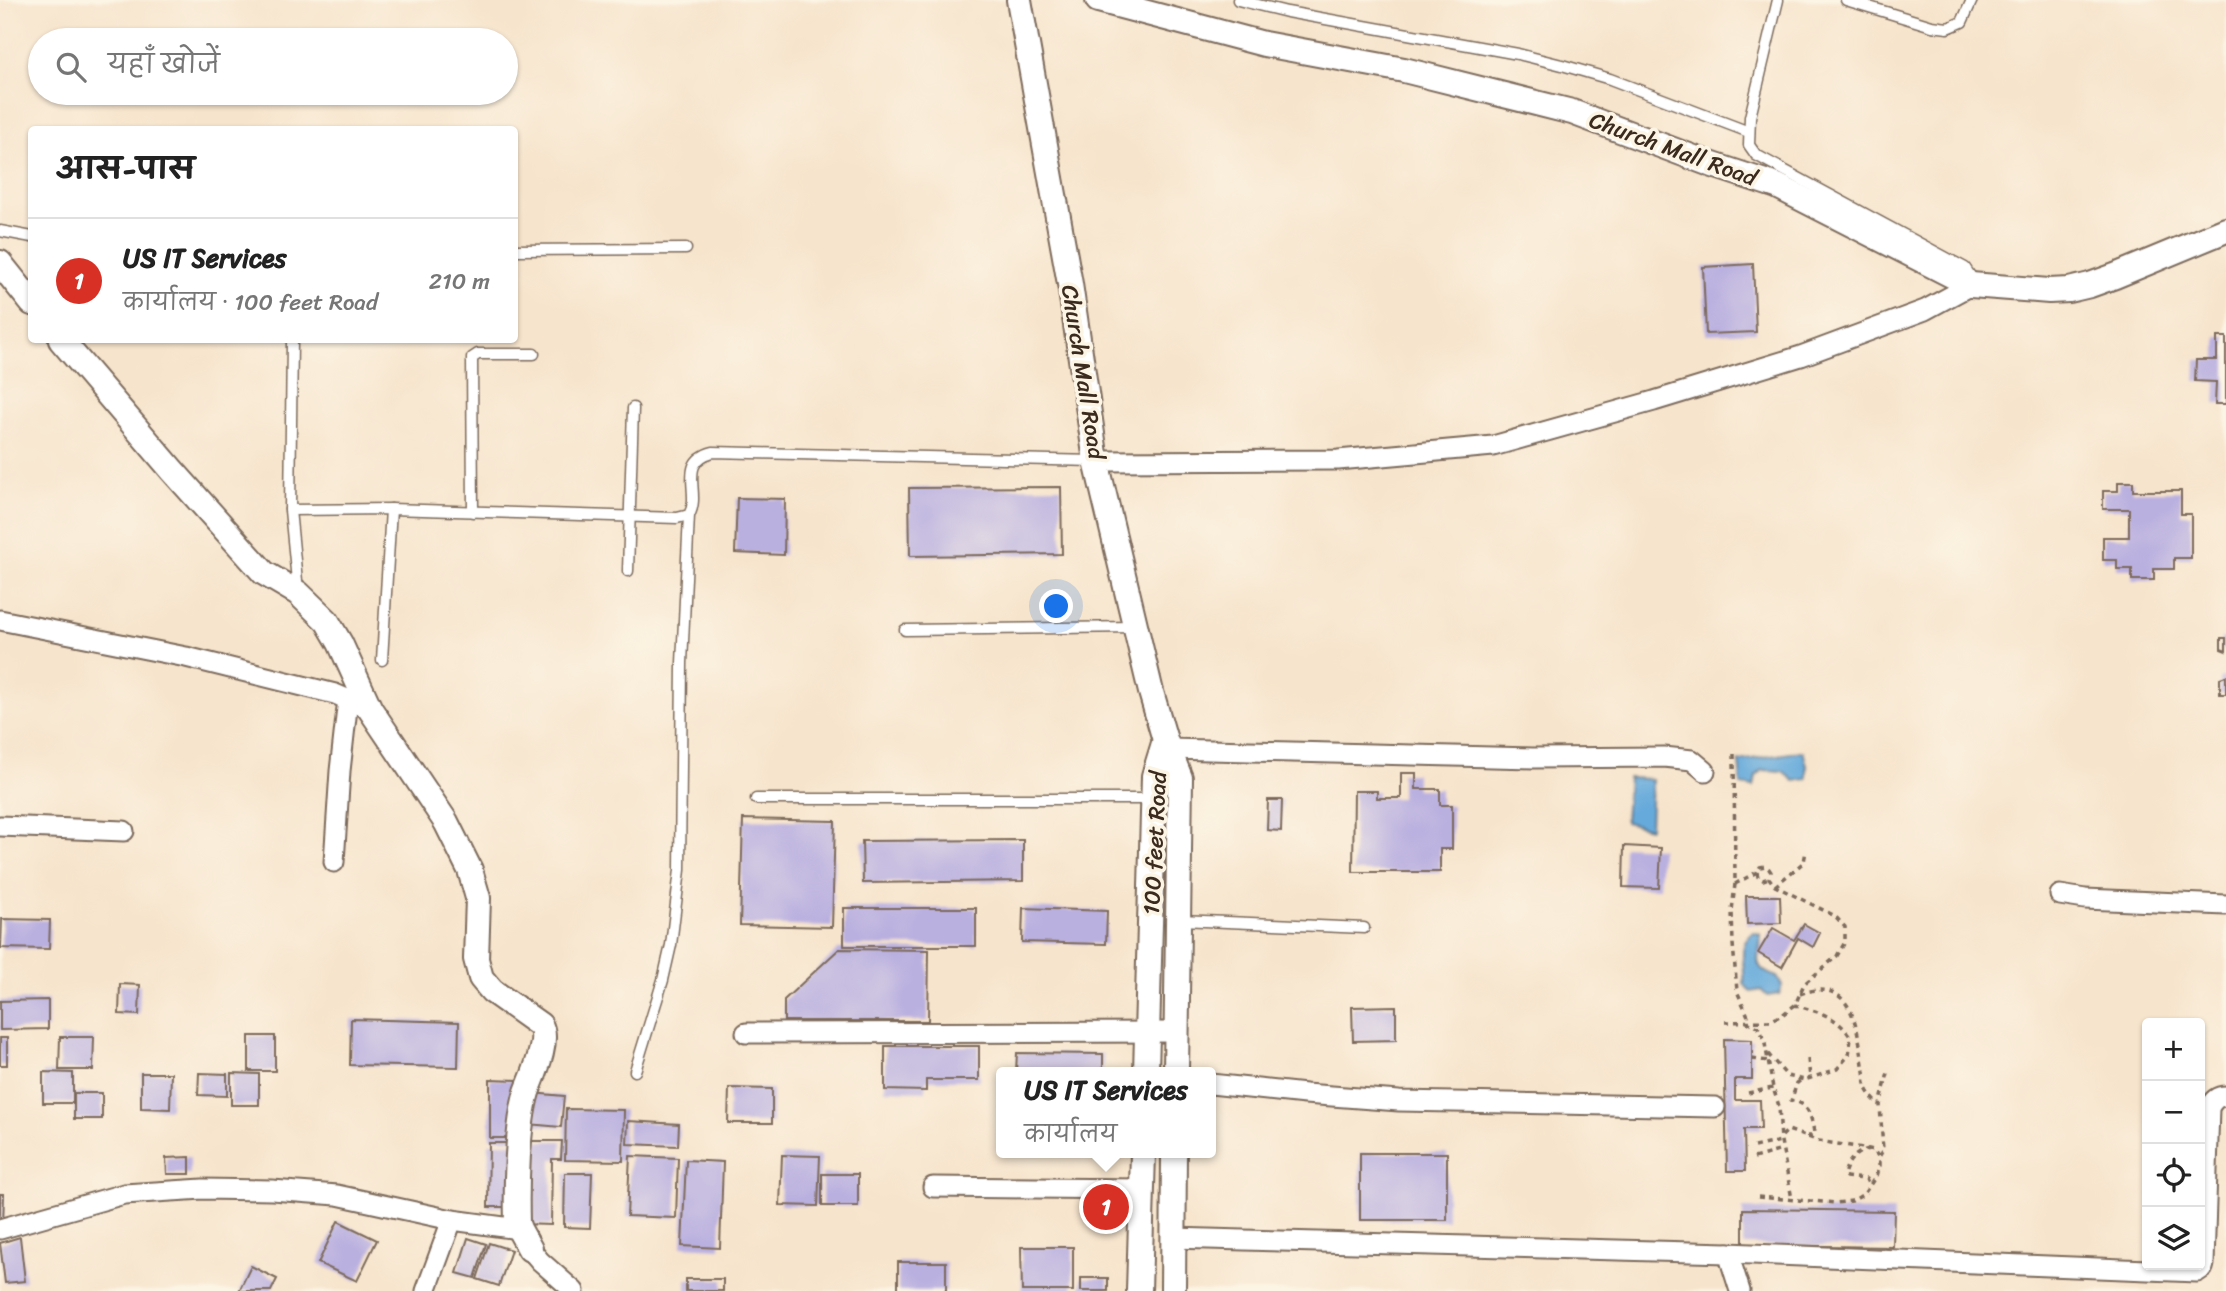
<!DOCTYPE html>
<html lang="hi">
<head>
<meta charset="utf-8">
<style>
	:root { --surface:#fff; --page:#f2f2f2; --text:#222; --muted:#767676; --line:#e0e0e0; --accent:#d93025 }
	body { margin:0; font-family:Sriracha,"Playpen Sans Deva",sans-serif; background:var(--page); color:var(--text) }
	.controls { position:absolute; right:21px; bottom:21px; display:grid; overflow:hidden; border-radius:7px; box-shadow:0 2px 5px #0004 }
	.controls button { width:63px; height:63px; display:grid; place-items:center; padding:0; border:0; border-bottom:2px solid var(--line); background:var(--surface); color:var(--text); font:35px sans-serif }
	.you { position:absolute; left:1057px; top:607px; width:24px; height:24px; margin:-18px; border:5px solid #fff; border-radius:50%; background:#1a73e8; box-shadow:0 0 0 10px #1a73e833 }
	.badge { display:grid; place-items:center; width:46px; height:46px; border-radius:50%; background:var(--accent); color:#fff; font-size:23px; font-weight:700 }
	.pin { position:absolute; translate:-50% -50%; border:4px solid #fff; box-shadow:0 2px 7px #0006 }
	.popup { position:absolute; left:996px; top:1067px; width:220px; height:91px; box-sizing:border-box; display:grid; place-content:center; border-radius:7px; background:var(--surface); filter:drop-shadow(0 2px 5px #0005); font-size:23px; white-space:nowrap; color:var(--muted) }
	.popup b { font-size:26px; color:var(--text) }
	.popup::after { content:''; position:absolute; left:50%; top:100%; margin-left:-14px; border:14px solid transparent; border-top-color:var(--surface) }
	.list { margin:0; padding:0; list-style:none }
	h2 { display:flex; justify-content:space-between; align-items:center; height:91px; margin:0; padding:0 28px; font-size:30px }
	h2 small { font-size:23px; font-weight:400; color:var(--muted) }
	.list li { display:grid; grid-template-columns:46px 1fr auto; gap:21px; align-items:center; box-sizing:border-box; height:126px; padding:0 28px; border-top:2px solid var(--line) }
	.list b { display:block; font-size:26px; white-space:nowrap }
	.list p { margin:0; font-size:23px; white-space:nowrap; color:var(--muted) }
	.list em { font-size:23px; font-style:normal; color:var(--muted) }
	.icon { flex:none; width:38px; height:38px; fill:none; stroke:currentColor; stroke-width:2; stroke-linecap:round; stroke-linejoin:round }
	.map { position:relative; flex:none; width:2226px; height:1291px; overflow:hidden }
	.search { position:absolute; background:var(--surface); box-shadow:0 2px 5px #0004; left:28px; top:28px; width:490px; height:77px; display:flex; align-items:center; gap:18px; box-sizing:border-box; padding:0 24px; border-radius:38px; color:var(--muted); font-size:26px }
	.panel { position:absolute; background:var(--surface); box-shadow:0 2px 5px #0004; left:28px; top:126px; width:490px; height:217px; border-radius:7px }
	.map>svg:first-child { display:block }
</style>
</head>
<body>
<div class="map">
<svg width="2226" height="1291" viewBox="0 0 2226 1291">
	<rect width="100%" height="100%" fill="#fcf5e5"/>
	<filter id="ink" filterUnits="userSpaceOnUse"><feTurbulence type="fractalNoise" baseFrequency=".0143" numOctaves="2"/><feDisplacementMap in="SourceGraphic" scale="14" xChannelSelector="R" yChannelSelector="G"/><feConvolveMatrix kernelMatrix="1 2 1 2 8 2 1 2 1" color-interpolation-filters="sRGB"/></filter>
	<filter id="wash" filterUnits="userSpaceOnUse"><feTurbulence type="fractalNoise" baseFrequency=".00686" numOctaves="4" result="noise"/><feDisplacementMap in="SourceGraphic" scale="28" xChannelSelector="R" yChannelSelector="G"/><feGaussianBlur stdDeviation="1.57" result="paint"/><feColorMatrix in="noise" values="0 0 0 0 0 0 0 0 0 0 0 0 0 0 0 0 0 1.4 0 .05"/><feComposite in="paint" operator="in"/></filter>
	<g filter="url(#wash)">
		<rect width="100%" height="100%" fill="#f7e4cc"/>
		<g fill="#66aadb" stroke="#506a7c" stroke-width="2">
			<polygon points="1803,751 1807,765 1807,779 1794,781 1783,771 1763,770 1756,776 1754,787 1741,785 1739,761"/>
			<polygon points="1628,778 1652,779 1650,828 1625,822"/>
			<path d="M1753,932L1760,934C1764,951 1745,967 1777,977L1782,985L1779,994L1767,996L1761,990L1751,992L1744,984C1746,967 1736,945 1753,932Z"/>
		</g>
		<g id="blocks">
			<g fill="#bab0e0">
				<polygon points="1753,264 1756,332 1706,334 1703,267"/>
				<polygon points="2217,337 2226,337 2226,404 2215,404 2216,382 2195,381 2196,360 2217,360"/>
				<polygon points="2118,482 2133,482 2133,491 2181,491 2181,514 2191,514 2191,558 2174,558 2174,569 2154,569 2154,580 2132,580 2132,569 2117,569 2117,560 2103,560 2103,537 2129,537 2129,509 2103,509 2103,491 2118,491"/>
				<polygon points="1061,487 1062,554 910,556 909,488"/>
				<polygon points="737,498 785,499 784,555 735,553"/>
				<polygon points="2221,638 2226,638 2226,651 2221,649"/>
				<polygon points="2226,676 2226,694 2220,694 2220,678"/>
				<polygon points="1401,773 1416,773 1416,789 1440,789 1440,805 1452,805 1452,849 1440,849 1440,872 1353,872 1354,791 1377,791 1377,798 1401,798"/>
				<polygon points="1268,800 1282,800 1281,831 1267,830"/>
				<polygon points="743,819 835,821 832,927 740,925"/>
				<polygon points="1023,840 1023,881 863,883 862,841"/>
				<polygon points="1624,846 1661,848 1659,888 1623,887"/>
				<polygon points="1746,896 1780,896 1781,923 1747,924"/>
				<rect x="844" y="908" width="132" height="38"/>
				<polygon points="1023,908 1107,911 1106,944 1022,942"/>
				<polygon points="2,919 50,920 49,949 1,948"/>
				<polygon points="1804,924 1820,933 1813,947 1798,938 1782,967 1758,953 1773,928 1794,940"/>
				<polygon points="839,949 929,950 928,1021 784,1021 784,1000"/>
				<polygon points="120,984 140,985 139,1015 119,1014"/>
				<polygon points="48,1000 48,1029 0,1030 0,1001"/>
				<polygon points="1396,1006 1396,1040 1353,1041 1352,1007"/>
				<polygon points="351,1019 459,1022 458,1067 350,1065"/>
				<rect x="249" y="1036" width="26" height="35"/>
				<polygon points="60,1037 94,1037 93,1070 59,1070"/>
				<rect x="0" y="1038" width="7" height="27"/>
				<polygon points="1724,1039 1752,1040 1752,1079 1735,1079 1735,1100 1760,1100 1761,1129 1744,1129 1745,1171 1727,1171"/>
				<polygon points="885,1046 979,1046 979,1080 926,1080 926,1091 885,1090"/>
				<polygon points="1017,1053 1103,1054 1103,1072 1016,1072"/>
				<polygon points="43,1072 73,1073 73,1103 43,1103"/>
				<polygon points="141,1073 171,1073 170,1109 141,1108"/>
				<polygon points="199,1073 227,1074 227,1096 198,1095"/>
				<polygon points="231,1073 259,1074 259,1105 231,1105"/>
				<polygon points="490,1079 517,1080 517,1138 490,1138"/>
				<polygon points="729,1088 772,1089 772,1123 728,1123"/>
				<rect x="74" y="1093" width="28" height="26"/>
				<polygon points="531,1093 564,1096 561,1127 528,1124"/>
				<polygon points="566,1109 624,1110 623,1161 565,1160"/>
				<polygon points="628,1121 679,1124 678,1146 627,1144"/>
				<polygon points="521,1141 562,1141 561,1159 552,1159 551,1225 520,1224"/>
				<polygon points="489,1143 515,1143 515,1207 488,1207"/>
				<rect x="1360" y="1153" width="87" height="67"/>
				<polygon points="782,1155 820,1156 818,1206 780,1205"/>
				<polygon points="630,1156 678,1158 676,1218 627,1216"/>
				<polygon points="190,1157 190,1174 167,1174 166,1158"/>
				<polygon points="686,1160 723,1162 720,1248 682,1246"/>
				<polygon points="565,1173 592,1173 590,1228 564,1227"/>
				<rect x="822" y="1174" width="36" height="32"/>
				<polygon points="0,1194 4,1194 3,1226 0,1226"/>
				<polygon points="1743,1209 1894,1211 1893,1247 1743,1245"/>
				<polygon points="338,1221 377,1240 357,1281 318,1263"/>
				<polygon points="20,1237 25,1281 5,1283 0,1243"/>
				<polygon points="468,1238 486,1244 475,1278 457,1273"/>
				<polygon points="489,1243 511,1250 499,1286 477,1279"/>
				<polygon points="1021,1247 1073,1247 1073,1291 1022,1291"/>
				<rect x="898" y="1262" width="48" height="29"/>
				<polygon points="251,1266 277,1279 271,1291 239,1291"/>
				<rect x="1081" y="1278" width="27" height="13"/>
				<rect x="686" y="1279" width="37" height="12"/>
			</g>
		</g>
	</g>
	<g filter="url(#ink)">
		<use href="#blocks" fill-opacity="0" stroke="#7d6b5b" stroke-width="2"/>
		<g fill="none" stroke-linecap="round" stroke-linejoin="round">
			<g stroke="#7d6b5b" stroke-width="13">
				<g id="service">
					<polyline points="1238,0 1287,12 1518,54 1562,65 1610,79 1749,132"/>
					<polyline points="1778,0 1750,117 1749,145 1756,155 1965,268 1971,277"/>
					<polyline points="1846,0 1932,26 1948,28 1962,22 1972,0"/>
					<polyline points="0,231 32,237"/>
					<polyline points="514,250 686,249"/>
					<polyline points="292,340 290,510 298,591"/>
					<path d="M290,510L391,509L677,518L689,515C702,493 676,462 713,452L1095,461"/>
					<polyline points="473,512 472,358 478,354 534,354"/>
					<polyline points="628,571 633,408"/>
					<polyline points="905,630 1134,627"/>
					<polyline points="382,660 391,509"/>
					<polyline points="756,799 1153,799"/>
					<polyline points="1180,920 1364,928"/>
					<polyline points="635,1071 663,980 671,945 680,870 682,663 689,515"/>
				</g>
			</g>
			<g stroke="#7d6b5b" stroke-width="23">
				<g id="minor">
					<polyline points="1096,461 1338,460 1493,446 1654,401 1801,356 1925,310 1971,285"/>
					<polyline points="0,620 186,657 335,694 370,709"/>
					<polyline points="1169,749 1533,758 1664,757 1692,760 1705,771"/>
					<polyline points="0,826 124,831"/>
					<polyline points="334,862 340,771 348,699"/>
					<polyline points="2060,895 2085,899 2226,905"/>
					<polyline points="746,1033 1177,1032"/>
					<polyline points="1211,1084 1305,1094 1399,1101 1715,1107"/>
					<polyline points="933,1187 1142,1189"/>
					<polyline points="0,1229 124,1194 203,1189 272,1190 337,1195 452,1220 519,1229"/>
					<path d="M1172,1238L1728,1253L2197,1272L2203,1268L2204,1264L2209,1108C2213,1100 2217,1096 2226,1096"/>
					<polyline points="530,1249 540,1261 574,1291"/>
					<polyline points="1728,1253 1740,1291"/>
					<polyline points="426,1291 452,1220"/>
				</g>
			</g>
			<g stroke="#7d6b5b" stroke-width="28">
				<g id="tertiary">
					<polyline points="1019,0 1070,284 1096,461 1151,692 1165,740 1180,778 1176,1072"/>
					<polyline points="1098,0 1264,44 1404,70 1572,112 1713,165 1777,186 1971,285 2049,291 2069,290 2090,285 2115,276 2226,230"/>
					<polyline points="0,263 32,303"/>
					<path d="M61,340L172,470L264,573L298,593L327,621L340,643L370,709L446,822L470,870L478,898L476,959L481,978L492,991L540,1025C550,1040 533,1076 527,1092C517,1126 516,1187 517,1223L519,1229L530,1249"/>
					<polyline points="1146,1072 1154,776 1165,740"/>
					<polyline points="1139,1291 1143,1153"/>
					<polyline points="1173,1291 1174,1153"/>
				</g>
			</g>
			<g stroke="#7d6b5b" stroke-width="3.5" stroke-dasharray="5 5" stroke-linecap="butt">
				<polyline points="1734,754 1735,884 1757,872"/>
				<polyline points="1735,884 1732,911 1733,944 1737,991 1748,1016 1747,1022 1758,1027 1764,1038 1773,1088 1779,1106 1781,1141 1792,1199"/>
				<polyline points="1775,886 1804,862 1806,851"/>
				<path d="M1800,994C1855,974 1858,1033 1864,1071C1865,1076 1864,1083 1866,1088C1869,1095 1875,1101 1880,1105"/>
				<polyline points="1725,1022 1770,1021 1782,1015 1795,1005 1804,984 1837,956 1845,942 1845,927 1835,916 1775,886 1769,878 1771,872 1769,869 1765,866 1760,867 1757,872 1758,877 1763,880 1769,878"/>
				<path d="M1768,1054L1787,1076L1805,1080L1837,1069L1849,1055L1851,1038C1838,1016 1818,1012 1795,1005"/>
				<polyline points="1752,1059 1768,1061"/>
				<polyline points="1808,1059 1810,1078"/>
				<path d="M1800,1081L1797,1083L1791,1101C1808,1101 1812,1118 1814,1133L1812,1136H1807"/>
				<polyline points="1748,1093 1773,1088"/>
				<polyline points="1782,1136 1788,1130 1819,1141 1869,1149 1873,1150 1878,1156"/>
				<polyline points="1754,1147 1781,1141"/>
				<path d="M1869,1149C1855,1152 1847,1162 1844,1175L1846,1177L1866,1179L1869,1186"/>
				<polyline points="1754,1158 1782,1150"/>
				<polyline points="1758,1197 1836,1203 1852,1201 1864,1194 1876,1176 1879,1166 1879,1157 1883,1150 1880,1105 1888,1073"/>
			</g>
			<use href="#service" stroke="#fff" stroke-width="10"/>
			<use href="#minor" stroke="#fff" stroke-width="19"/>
			<use href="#tertiary" stroke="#fff" stroke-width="24"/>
		</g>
	</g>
	<g text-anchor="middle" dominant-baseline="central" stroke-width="7" stroke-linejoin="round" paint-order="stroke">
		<g font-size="23" fill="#3b2a1e" stroke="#fcf5e5">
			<text transform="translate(1673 149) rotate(20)">Church Mall Road</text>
			<text transform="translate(1083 372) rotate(81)">Church Mall Road</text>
			<text transform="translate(1155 843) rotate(-87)">100 feet Road</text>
		</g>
	</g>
</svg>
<div class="controls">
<button>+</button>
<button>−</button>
<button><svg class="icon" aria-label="locate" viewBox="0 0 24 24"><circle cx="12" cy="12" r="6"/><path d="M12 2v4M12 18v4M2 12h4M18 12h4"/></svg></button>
<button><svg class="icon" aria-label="layers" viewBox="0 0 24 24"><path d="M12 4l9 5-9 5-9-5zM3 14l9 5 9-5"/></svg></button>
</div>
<div class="you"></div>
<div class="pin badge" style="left:1106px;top:1207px">1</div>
<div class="popup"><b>US IT Services</b>कार्यालय</div>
<div class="search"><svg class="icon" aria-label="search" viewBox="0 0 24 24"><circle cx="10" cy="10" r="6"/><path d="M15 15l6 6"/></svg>यहाँ खोजें</div>
<section class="panel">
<h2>आस-पास<small></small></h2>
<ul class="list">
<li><span class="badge">1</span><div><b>US IT Services</b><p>कार्यालय · 100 feet Road</p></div><em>210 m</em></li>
</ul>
</section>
</div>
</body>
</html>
